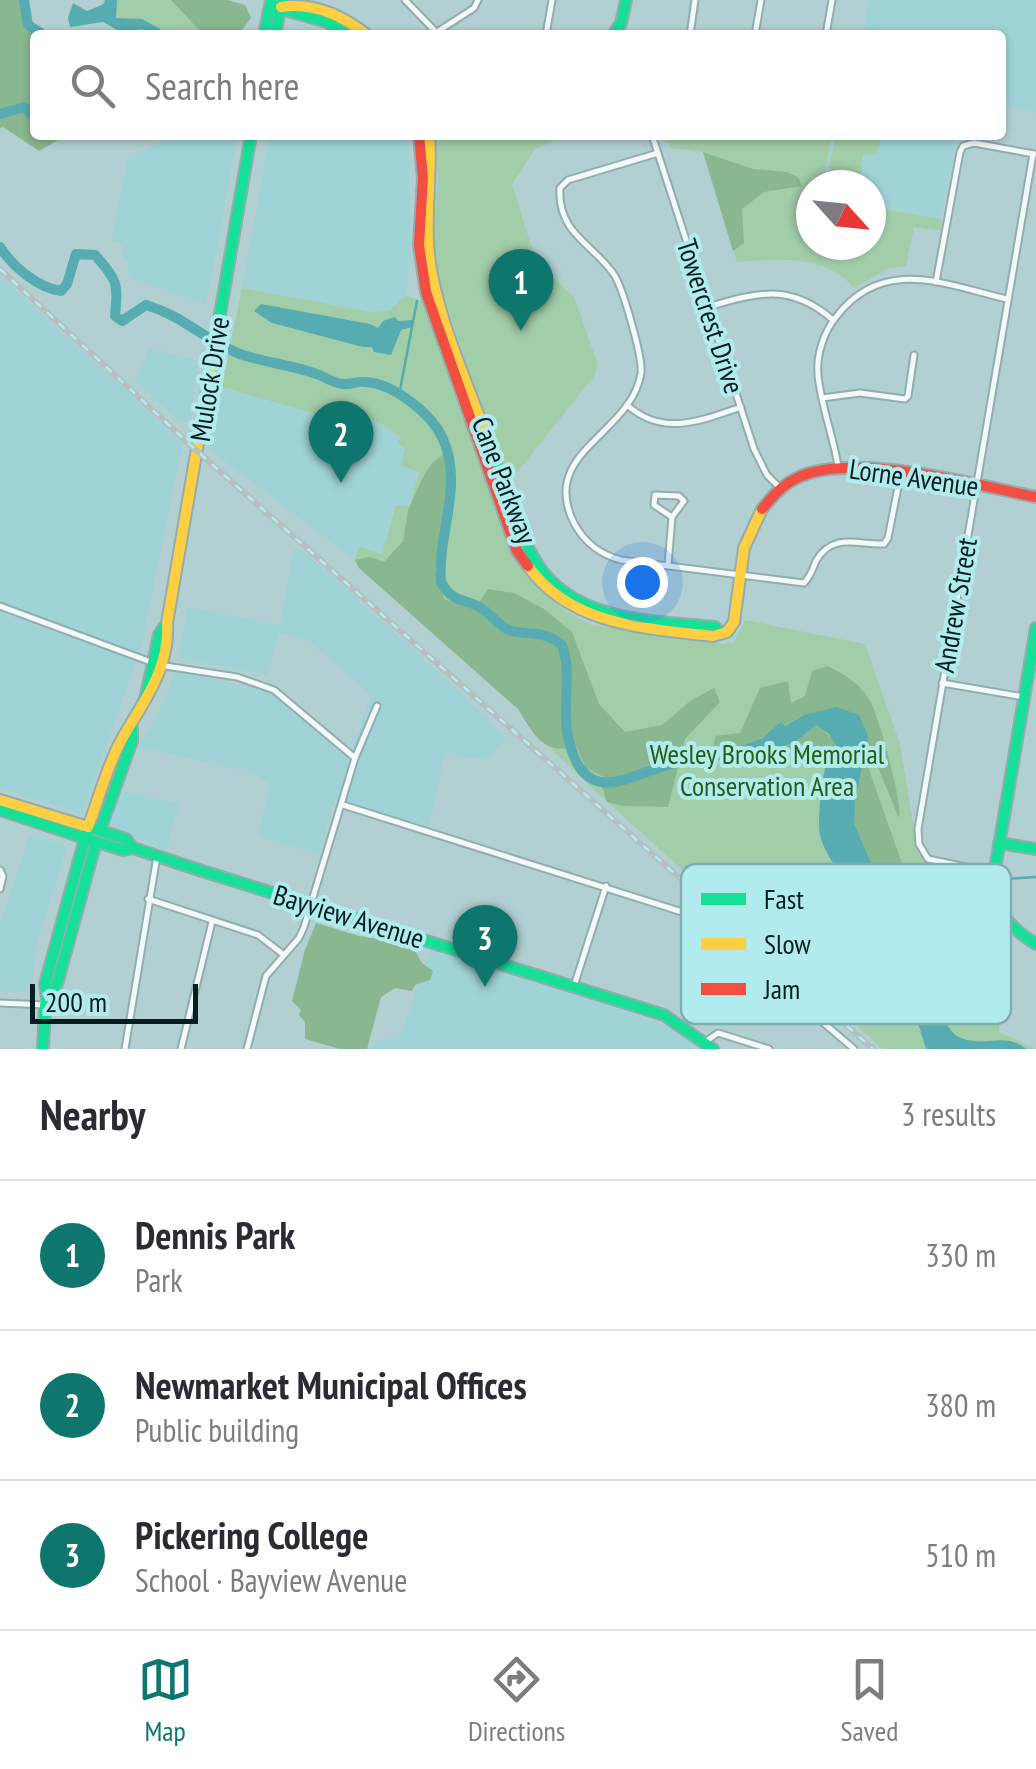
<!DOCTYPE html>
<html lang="en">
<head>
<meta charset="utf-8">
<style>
	:root { --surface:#fff; --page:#f2f2f3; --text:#2b2b33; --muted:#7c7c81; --line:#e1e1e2; --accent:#0f766e }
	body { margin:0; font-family:"PT Sans Narrow",sans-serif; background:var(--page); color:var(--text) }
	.compass { position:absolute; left:796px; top:170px; width:90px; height:90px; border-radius:50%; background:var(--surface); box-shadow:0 2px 8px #0004; rotate:117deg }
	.scale { position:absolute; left:30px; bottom:25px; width:168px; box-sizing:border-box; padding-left:10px; border:5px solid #071e20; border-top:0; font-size:28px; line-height:35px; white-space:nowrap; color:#071e20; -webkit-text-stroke:8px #b1ebed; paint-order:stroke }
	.you { position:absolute; left:642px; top:582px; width:35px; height:35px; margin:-25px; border:8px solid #fff; border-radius:50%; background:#1a73e8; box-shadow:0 0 0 15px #1a73e833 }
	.badge { display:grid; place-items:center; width:65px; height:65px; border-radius:50%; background:var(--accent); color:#fff; font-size:32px; font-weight:700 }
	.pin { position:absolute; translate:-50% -82px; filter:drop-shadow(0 2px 5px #0008) }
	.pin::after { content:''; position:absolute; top:52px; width:35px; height:30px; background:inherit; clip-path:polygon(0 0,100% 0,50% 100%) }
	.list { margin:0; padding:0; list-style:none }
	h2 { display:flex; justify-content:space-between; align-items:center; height:130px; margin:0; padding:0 40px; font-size:42px }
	h2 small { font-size:32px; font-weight:400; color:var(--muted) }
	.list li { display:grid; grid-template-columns:65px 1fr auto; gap:30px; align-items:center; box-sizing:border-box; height:150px; padding:0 40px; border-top:2px solid var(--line) }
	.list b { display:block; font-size:38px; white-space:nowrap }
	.list p { margin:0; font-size:32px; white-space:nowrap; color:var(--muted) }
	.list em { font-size:32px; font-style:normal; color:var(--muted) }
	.icon { flex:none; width:55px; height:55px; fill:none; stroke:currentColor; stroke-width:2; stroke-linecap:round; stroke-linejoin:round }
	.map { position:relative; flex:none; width:1036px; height:1049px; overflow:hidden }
	.search { position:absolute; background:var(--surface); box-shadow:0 2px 8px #0004; left:30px; right:30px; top:30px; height:110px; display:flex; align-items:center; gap:25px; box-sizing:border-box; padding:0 35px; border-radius:10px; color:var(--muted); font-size:38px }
	.sheet { height:580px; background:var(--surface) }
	nav { display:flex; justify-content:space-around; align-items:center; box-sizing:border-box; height:140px; border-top:2px solid var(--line); background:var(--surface); font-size:28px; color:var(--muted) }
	nav a { display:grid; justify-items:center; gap:5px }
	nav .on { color:var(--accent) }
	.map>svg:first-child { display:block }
</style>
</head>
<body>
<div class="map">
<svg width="1036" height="1049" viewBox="0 0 1036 1049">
	<rect width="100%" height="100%" fill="#b2d0d2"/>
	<g fill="#a0d3d6">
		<polygon points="869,0 1036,0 1036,113 1001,104 1001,35 863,35"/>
		<polygon points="175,135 238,135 206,305 129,278 128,260 123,261 123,243 111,241 128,158"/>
		<polygon points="270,135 408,135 411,254 406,296 388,311 370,312 242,288"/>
		<polygon points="832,135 956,137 941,219 871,207 871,185 823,185"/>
		<polygon points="0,276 183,443 141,647 82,814 0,788"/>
		<polygon points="150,348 199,361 189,423 179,421 135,380"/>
		<polygon points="222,387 316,414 356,409 401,438 419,472 410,507 395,506 382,554 360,547 355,560 209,449"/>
		<polygon points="294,547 302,550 350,592 476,707 506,739 488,759 462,758 445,753 429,827 335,799 319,855 258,836 270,784 254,773 139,747 165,700 174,670 271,693 348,759 371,695 309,641 279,633 267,675 178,658 188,607 280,625"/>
		<polygon points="118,790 179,804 167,850 112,830 107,823"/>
		<polygon points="30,835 67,846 36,947 32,992 0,991 0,925"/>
		<polygon points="432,946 672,1027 700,1049 368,1049 376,1042 401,1035"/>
	</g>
	<g fill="#a2cda9">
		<polygon points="102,0 171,0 206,35 123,35 107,24"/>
		<polygon points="434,135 568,135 535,149 512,184 536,261 574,297 598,365 594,376 507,485 439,282 433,242 438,176"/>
		<path d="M663,135H832L823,185H811V245H871V207L941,219V231L914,227L906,266L889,268L854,288C825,254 778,259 737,262L703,152L671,148Z"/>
		<polygon points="835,135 877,135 880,144 875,155 863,154 858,185 826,185"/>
		<polygon points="242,288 370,312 388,311 406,296 425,302 507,538 523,572 540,590 565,611 591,625 724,644 734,642 745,620 865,644 900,744 918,852 933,865 988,879 992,910 1009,935 1006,942 1000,939 1001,932 975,919 947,955 962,971 952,987 980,1009 1000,1014 999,1032 1036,1049 883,1049 607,802 532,731 518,709 359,568 355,560 359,547 382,554 396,505 410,506 419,472 401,466 405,449 398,443 401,437 356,409 316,414 222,387"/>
	</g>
	<g fill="#89b78f">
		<polygon points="0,0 25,0 25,13 42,35 35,35 35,135 67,135 39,151 3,127 0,128"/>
		<polygon points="171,0 227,0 245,5 251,18 238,35 204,35"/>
		<polygon points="703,152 753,169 787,172 798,177 802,186 764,192 742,209 744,243 733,251"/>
		<path d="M447,452V510L435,569L444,599L475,609L488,589L514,593L544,609L572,632L599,704L625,732L662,725L690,701L714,688L720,702L685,739L668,807L623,806L607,802L602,787L606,778L586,768L576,746C544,757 533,733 518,709L359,568L355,560L370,557L384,562L403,541L408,510L422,479L432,463Z"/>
		<path d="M827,666C844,674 858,682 869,699C878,712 903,804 899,818L874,758L868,767L909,883L920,901L924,919L910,922C891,893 861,859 854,824C849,797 863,762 868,736L804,715L756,741L750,749L713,751L715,736L740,733L760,688L788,681L791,703L805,696L812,671Z"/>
		<path d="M816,725C827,733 837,740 836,754L822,766L799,757L785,746L797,741Z"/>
		<polygon points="316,923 359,936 403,943 413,947 422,963 433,971 430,980 415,985 412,991 395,988 381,997 367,1049 340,1049 305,1039 305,1022 299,1015 301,1010 292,1001 305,950"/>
	</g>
	<g fill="#56acb0">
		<polygon points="105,0 117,0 116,18 142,19 160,29 159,35 146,35 143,29 121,32 103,22 70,27 68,18 73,3 87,11 104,4"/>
		<polygon points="261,304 370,324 378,328 383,321 395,317 398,321 413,320 412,327 401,330 391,355 374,352 372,347 363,347 272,323 254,311"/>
		<path d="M837,707L859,715L868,736L855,802L854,824L871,863L910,921L928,919L951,907L981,881L984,882L952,913L927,924C925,932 922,940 923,947C925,968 940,1031 961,1038C988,1048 1002,1031 1027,1049H926L903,974C887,968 882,938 873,922C860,899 825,859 820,835C817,823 822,777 826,765C828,760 832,757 836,754V746L829,734L816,725L797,741L759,756L750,749L781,722L785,726L804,715Z"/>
	</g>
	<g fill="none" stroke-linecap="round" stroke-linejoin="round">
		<g stroke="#56acb0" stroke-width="2.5">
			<polyline points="399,395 417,301"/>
			<polyline points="1006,879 1036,877"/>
		</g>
		<g stroke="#56acb0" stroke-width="10">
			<polyline points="24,0 28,25 44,35"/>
			<polyline points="0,114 24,107 35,118"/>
			<path d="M0,247C12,266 38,288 61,291L67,284L76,254L95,255C118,281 118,283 115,316L122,321L146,305C184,316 204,340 240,354C264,362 290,365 314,373C323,376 333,383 343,384C350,385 358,381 365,382C393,383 432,414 443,439C464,486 437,534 441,582C453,604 462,597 481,608C490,613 497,624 507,629C526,638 539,627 562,645C573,675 561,705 568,737C585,814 632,772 678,762C706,755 735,756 761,744"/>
		</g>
		<g stroke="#93acad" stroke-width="9">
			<g id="street">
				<polyline points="405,0 438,34"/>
				<polyline points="437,32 474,8 478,0"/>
				<polyline points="546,35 552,0"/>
				<polyline points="690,35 695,0"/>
				<polyline points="755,35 761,0"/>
				<polyline points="826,35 832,0"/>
				<polyline points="652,135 754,449 767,475 782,490"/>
				<path d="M658,153L568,180L560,188C557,234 595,245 615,276C623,290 643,357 641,373C632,434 538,452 574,523C584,542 601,555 621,560L804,583C811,576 812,570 816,561C833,532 858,545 884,544L888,538L901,472"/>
				<polyline points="936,282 960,152 963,146 974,143 1034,154"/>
				<path d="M708,307C758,292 791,283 833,320"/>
				<polyline points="822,398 860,393 905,399 908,396 914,355"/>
				<path d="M627,405C663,437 700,421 741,407"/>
				<path d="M838,466C833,435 821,406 818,375C816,355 824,332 836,317C883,255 946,285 1007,299"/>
				<polyline points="668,565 672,517 684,501 679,496 655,495 654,505 672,517"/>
				<polyline points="0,606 159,665 237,677 274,690 355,758"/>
				<polyline points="942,683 1024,697"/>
				<polyline points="343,805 701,918 854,1049"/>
				<polyline points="0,870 3,876 0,889"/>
				<polyline points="994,873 928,859 919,844 918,829 1033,154"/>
				<polyline points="148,899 258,935 284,955"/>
				<polyline points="574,986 606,886"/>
				<polyline points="0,1003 45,1005"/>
				<polyline points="705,1042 718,1033 769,1049"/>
				<polyline points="125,1049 157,856"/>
				<polyline points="181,1049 212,922"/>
				<polyline points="247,1049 266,976 299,938 304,927 355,758 377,706"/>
			</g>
		</g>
		<g stroke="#93acad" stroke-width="14">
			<g id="fast">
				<polyline points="270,6 327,22 349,35"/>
				<polyline points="264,35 271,0"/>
				<polyline points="275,35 282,0"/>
				<polyline points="613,35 621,23 626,0"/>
				<polyline points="212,361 251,135"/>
				<path d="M491,449C505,488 515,530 538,565C575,622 655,621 715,627L720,632"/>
				<path d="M1036,628L992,887C997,914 1013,930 1036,944"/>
				<polyline points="145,700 159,635 167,623"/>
				<polyline points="0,810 85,838 45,984 47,999"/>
				<polyline points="100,830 132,741 132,728"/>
				<polyline points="999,843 1036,849"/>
				<polyline points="133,848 123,850 85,838 88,827 126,839 133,848 199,870 664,1015 713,1049"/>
				<polyline points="47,999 57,984 96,842"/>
				<polyline points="43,1049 45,1005"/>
			</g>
		</g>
		<g stroke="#93acad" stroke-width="14">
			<g id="slow">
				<path d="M281,7C313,2 343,16 367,35"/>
				<path d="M429,135C432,172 426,207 428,243C431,307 470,388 491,449"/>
				<path d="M528,566C571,626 646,628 713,636L727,632L734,622L744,548L762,509"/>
				<path d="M0,800L88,827C99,799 107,765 122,739C143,702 170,668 167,623L212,361"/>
			</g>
		</g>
		<g stroke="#93acad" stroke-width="14">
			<g id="jam">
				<polyline points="419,135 423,178 419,245 426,292 517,551 528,566"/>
				<path d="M762,509C772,497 782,485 797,478C852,451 976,485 1036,497"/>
			</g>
		</g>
		<use href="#street" stroke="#f3f8f8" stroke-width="5"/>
		<use href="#fast" stroke="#16e098" stroke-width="10"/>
		<use href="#slow" stroke="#ffcf43" stroke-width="10"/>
		<use href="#jam" stroke="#f24e42" stroke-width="10"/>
		<g stroke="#b7c0c0" stroke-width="6">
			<polyline id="rail" points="0,269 197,451 873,1049"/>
		</g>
		<use href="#rail" stroke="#b1ebed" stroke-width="2.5" stroke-dasharray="8" stroke-linecap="butt"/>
	</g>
	<g text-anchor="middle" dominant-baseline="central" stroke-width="8" stroke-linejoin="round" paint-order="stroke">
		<g font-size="28" fill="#071e20" stroke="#b1ebed">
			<text transform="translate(711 316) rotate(72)">Towercrest Drive</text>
			<text transform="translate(209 379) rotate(-81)">Mulock Drive</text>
			<text transform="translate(914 477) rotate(8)">Lorne Avenue</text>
			<text transform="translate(505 480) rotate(69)">Cane Parkway</text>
			<text transform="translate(955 605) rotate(-80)">Andrew Street</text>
			<text transform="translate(349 916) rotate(17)">Bayview Avenue</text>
		</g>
		<g font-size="28" fill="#265e15" stroke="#b1ebed">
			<text x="767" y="753">Wesley Brooks Memorial<tspan x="767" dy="32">Conservation Area</tspan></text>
		</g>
	</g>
	<rect x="681" y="864" width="330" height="160" rx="15" fill="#b1ebed" stroke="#7eaeb0" stroke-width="2.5"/>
	<rect x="701" y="893" width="45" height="12" fill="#16e098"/>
	<rect x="701" y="938" width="45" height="12" fill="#ffcf43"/>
	<rect x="701" y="983" width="45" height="12" fill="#f24e42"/>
	<g font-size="28" fill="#071e20">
		<text x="764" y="909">Fast</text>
		<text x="764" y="954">Slow</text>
		<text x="764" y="999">Jam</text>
	</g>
</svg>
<svg class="compass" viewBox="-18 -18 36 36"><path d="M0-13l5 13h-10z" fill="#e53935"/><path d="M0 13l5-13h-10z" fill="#7c7c81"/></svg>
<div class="scale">200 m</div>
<div class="you"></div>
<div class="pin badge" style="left:521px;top:331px">1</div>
<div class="pin badge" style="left:341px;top:483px">2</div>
<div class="pin badge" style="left:485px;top:987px">3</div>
<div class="search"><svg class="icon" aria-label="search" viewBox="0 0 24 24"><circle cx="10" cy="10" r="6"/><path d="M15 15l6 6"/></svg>Search here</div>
</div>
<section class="sheet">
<h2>Nearby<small>3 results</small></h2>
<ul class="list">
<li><span class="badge">1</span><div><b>Dennis Park</b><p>Park</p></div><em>330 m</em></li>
<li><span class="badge">2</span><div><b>Newmarket Municipal Offices</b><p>Public building</p></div><em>380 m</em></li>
<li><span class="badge">3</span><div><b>Pickering College</b><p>School · Bayview Avenue</p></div><em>510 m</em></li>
</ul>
</section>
<nav>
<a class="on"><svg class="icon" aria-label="map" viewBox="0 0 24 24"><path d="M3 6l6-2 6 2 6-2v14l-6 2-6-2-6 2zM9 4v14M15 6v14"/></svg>Map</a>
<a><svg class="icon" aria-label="directions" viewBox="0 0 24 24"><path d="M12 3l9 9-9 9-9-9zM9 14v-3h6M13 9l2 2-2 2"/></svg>Directions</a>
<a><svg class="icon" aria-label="saved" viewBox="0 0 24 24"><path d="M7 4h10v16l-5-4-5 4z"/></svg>Saved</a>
</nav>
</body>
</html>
